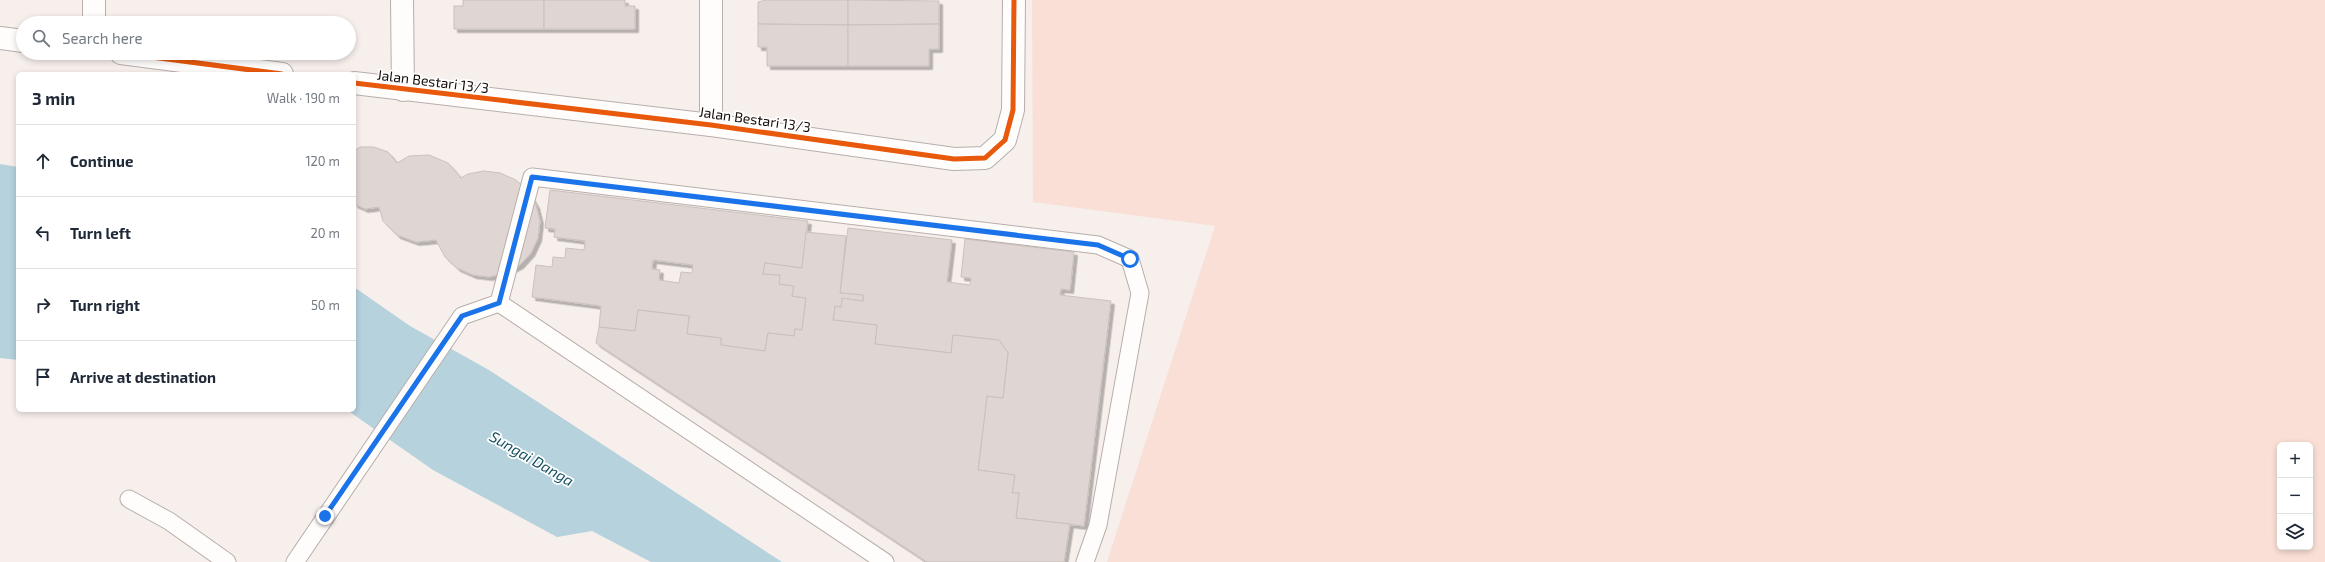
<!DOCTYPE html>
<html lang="en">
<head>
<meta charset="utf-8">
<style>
	:root { --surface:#fff; --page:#f6f6f7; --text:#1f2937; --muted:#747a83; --line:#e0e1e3 }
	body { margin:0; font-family:"Exo 2",sans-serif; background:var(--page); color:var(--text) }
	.controls { position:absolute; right:12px; bottom:12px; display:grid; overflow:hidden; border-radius:6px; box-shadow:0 2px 6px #0003 }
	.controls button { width:36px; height:36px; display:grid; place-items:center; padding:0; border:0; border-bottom:1px solid var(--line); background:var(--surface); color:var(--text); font:20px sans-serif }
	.stop { position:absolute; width:12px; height:12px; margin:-9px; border:3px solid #1a73e8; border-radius:50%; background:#fff }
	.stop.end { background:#1a73e8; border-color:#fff; box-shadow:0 1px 4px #0008 }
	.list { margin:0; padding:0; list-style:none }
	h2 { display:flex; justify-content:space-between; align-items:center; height:52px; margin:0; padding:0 16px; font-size:17px }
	h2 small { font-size:13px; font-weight:400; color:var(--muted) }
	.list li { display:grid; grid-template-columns:26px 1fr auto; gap:12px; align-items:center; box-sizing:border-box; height:72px; padding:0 16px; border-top:1px solid var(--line) }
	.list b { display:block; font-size:15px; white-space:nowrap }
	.list em { font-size:13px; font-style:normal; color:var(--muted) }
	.icon { flex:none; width:22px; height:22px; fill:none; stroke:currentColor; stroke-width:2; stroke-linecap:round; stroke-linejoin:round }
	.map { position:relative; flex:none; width:2325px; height:562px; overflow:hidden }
	.search { position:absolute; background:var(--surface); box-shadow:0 2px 6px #0003; left:16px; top:16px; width:340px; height:44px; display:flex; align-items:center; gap:10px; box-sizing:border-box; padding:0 14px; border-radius:22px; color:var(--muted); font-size:15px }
	.panel { position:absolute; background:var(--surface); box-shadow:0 2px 6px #0003; left:16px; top:72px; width:340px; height:340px; border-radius:6px }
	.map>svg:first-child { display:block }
</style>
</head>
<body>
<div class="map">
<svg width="2325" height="562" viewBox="0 0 2325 562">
	<defs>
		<filter id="shadow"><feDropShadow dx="3.5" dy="3.5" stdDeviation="0" flood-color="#0004"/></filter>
	</defs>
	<rect width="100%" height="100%" fill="#f7efec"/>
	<path fill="#f9dfd5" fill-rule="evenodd" d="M1032,0H2325V562H1107L1215,226L1033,202ZM2280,445H2310V547H2280Z"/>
	<g fill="#b6d2dd">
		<polygon points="0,164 18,167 18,360 0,358"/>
		<polygon points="354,287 410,326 489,370 782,562 651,562 592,531 557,537 433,470 347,410 354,410"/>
	</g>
	<g fill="#dfd5d2" stroke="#cac1bd" fill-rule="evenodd" filter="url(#shadow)">
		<polygon points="463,0 544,0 544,29 454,29 454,6 463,6"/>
		<polygon points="544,0 625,0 625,6 635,6 635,29 544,29"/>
		<polygon points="766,0 848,0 848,25 758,24 758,2"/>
		<polygon points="848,0 939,1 939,24 848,25"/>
		<polygon points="758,24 848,25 848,66 767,66 767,47 758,47"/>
		<polygon points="939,24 939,49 929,49 929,66 848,66 848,25"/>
		<polygon points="360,147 374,147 388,152 397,163 409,156 429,155 448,163 461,178 468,174 484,171 500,173 516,180 528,191 536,205 540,221 538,238 531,253 520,265 505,273 489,277 473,275 457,268 445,257 436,240 416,242 397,235 383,221 379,207 365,209 354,204 354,151"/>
		<path d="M550,190L808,221L802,268L765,263L763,274L780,275L779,284L794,286L792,296L806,298L802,330L795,329L794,336L768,333L765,351L721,345V338L687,334L689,316L638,310L635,331L599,327L601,306L532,297L536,265L552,267L553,257L565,258L566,248L584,250L585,241L554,237L555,229L545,228ZM653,260L693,265L692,273L681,272L679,283L659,280L660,270L652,269Z"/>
		<polygon points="848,228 952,240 947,282 970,285 971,278 961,277 965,239 1074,252 1070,290 1061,289 1060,295 1111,301 1084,526 1016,518 1019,493 1012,493 1015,475 978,470 987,396 1003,398 1008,353 999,340 953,335 951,353 875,344 877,325 833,320 835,306 841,307 842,298 863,301 863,295 840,293"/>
		<polygon points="806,232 846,236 840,293 863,295 863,301 842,298 841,307 835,306 833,320 877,325 875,344 951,353 953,335 999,340 1008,353 1003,398 987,396 978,470 1015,475 1012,493 1019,493 1016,518 1070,524 1064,562 927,562 596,343 599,327 635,331 638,310 689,316 687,334 721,338 721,345 765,351 768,333 794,336 795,329 802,330 806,298 792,296 794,286 779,284 780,275 763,274 765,263 802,268"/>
	</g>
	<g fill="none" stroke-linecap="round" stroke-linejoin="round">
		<g stroke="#b8aeab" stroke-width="19">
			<g id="service">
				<polyline points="499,303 532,177 1098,245 1130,259 1140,293 1098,525 1085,562"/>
				<polyline points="499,303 885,562"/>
				<polyline points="129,499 169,521 227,562"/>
				<polyline points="295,562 462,316 499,303"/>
			</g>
		</g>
		<g stroke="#b8aeab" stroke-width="24">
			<g id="minor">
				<polyline points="402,0 403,90"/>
				<polyline points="711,0 711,125"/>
				<polyline points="94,23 94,0"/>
				<polyline points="0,38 23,41"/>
				<polyline points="121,53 282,74"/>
				<polyline points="354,83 711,125 954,159 985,158 1005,140 1013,110 1014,0"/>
			</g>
		</g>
		<use href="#service" stroke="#fefdfc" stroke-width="17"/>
		<use href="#minor" stroke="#fefdfc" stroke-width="22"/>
		<g stroke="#fff" stroke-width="8">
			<g id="cycleway">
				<polyline points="121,53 282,74"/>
				<polyline points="354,83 711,125 954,159 985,158 1005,140 1013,110 1014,0"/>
			</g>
		</g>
		<use href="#cycleway" stroke="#e8590c" stroke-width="5"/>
	</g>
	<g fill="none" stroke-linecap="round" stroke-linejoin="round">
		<polyline stroke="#1a73e8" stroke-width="5" points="325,516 462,316 499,303 532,177 1098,245 1130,259"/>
	</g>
	<g text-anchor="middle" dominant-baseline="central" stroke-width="3.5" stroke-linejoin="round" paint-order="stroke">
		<g font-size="14" fill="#160b07" stroke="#fff">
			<text transform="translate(433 81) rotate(7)">Jalan Bestari 13/3</text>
			<text transform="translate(755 119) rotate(8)">Jalan Bestari 13/3</text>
		</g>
		<g font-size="15" font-style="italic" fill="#144f61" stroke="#fff">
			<text transform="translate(532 458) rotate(30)">Sungai Danga</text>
		</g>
	</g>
</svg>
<div class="controls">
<button>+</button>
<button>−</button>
<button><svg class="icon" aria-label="layers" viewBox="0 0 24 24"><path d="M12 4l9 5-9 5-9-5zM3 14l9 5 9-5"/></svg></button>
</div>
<div class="stop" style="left:1130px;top:259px"></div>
<div class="stop end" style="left:325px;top:516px"></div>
<div class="search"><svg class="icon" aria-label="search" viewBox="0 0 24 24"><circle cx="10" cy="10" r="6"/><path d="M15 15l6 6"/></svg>Search here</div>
<section class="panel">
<h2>3 min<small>Walk · 190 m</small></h2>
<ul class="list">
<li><svg class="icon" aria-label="ahead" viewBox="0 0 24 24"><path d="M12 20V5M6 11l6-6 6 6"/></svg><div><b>Continue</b></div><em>120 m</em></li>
<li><svg class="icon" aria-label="left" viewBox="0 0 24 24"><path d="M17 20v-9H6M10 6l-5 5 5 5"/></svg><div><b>Turn left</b></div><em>20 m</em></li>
<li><svg class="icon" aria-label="right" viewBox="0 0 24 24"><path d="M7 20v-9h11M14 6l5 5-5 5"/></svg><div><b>Turn right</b></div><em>50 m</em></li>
<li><svg class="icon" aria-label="arrive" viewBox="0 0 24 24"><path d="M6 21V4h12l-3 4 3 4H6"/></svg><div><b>Arrive at destination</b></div></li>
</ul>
</section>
</div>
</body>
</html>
